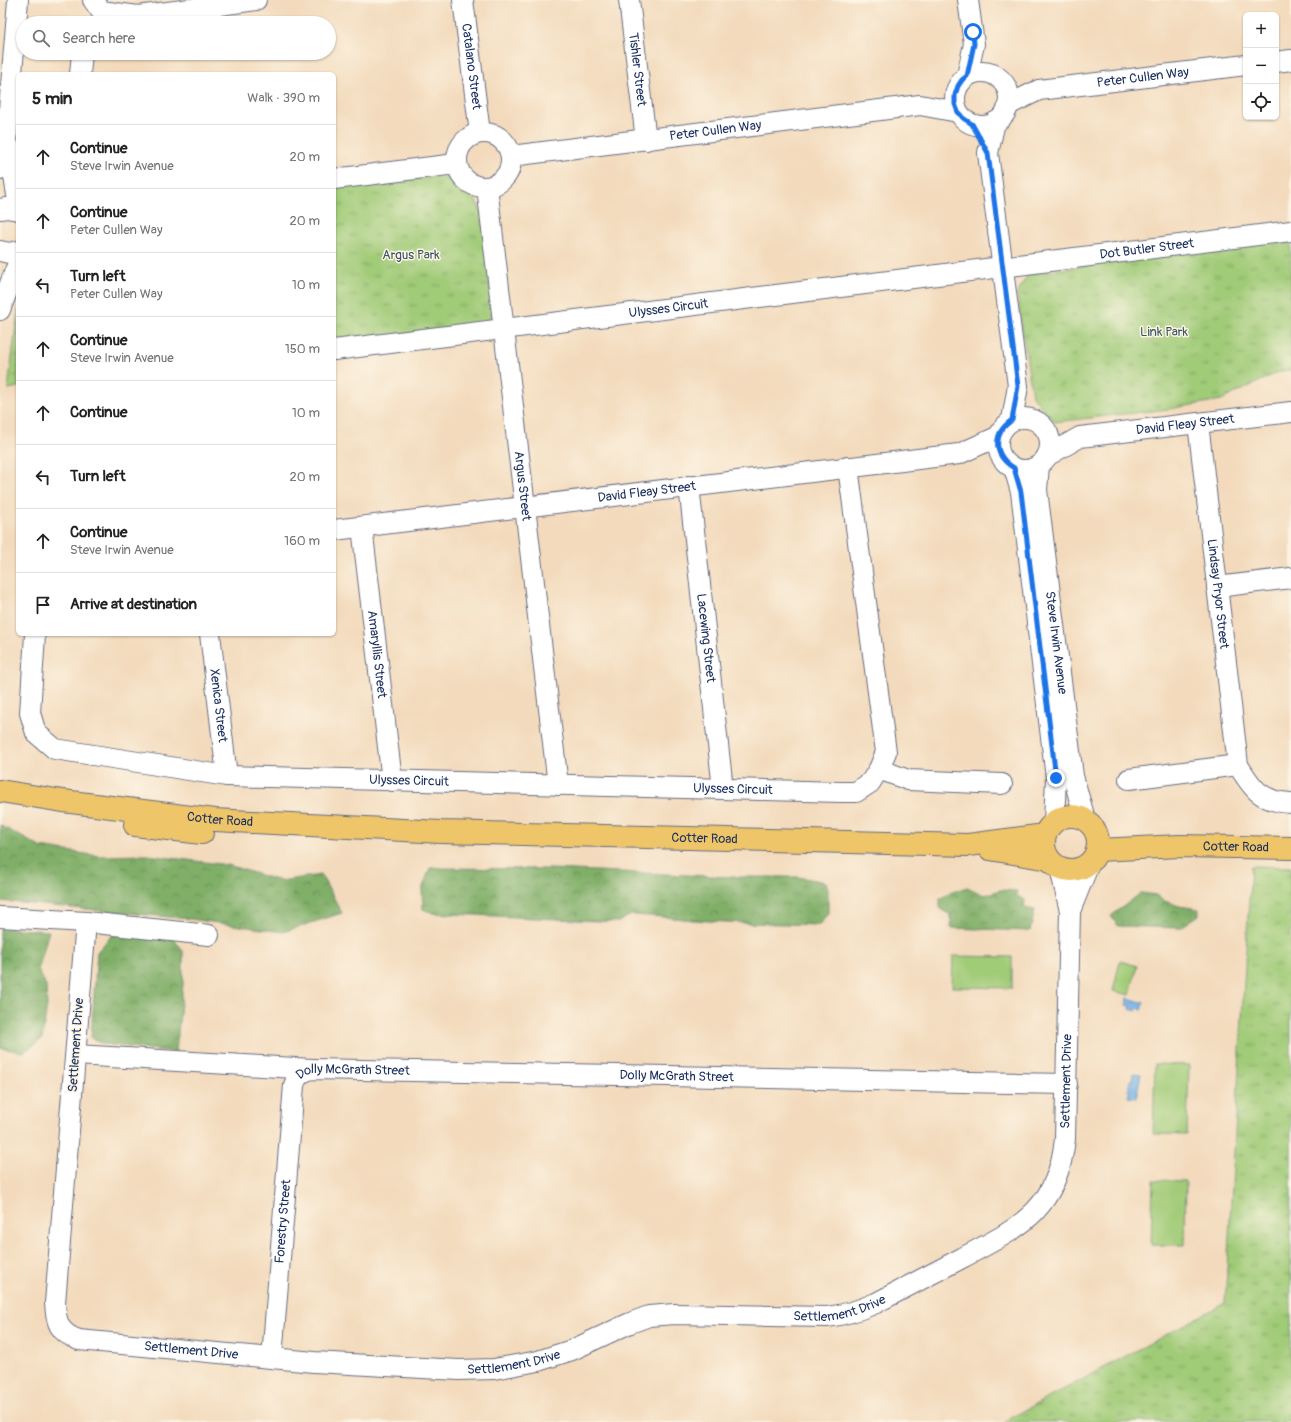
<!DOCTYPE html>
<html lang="en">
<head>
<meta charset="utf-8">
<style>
	:root { --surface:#fff; --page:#f2f2f2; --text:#222; --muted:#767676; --line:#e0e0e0 }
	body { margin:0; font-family:Pangolin,sans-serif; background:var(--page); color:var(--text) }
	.controls { position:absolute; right:12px; top:12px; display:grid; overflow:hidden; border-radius:6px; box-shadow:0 1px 3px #0004 }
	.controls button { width:36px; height:36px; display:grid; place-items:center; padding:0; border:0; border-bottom:1px solid var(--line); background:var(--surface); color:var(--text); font:20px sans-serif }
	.stop { position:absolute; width:12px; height:12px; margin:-9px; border:3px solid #1a73e8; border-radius:50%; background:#fff }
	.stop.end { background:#1a73e8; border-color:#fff; box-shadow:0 1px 4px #0008 }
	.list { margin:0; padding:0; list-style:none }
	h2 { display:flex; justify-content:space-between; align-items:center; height:52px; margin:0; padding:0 16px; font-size:17px }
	h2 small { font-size:13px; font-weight:400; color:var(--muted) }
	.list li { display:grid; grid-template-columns:26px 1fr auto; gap:12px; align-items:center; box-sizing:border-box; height:64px; padding:0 16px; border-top:1px solid var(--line) }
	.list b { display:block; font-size:15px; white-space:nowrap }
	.list p { margin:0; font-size:13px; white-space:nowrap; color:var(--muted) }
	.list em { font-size:13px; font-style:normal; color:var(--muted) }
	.icon { flex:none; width:22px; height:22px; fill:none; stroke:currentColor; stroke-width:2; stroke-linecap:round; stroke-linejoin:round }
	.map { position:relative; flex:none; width:1291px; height:1422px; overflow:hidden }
	.search { position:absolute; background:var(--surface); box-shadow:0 1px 3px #0004; left:16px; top:16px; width:320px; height:44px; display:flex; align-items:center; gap:10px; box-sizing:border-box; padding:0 14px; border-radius:22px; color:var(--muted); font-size:15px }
	.panel { position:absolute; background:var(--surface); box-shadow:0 1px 3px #0004; left:16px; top:72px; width:320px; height:564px; border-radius:6px }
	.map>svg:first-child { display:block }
</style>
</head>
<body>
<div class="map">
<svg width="1291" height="1422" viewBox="0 0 1291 1422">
	<defs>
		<pattern id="forest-crowns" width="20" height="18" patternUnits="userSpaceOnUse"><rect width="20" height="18" fill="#80af68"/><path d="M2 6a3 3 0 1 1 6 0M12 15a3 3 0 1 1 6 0" fill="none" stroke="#688f59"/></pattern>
		<pattern id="park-tufts" width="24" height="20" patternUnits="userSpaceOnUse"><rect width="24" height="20" fill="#a0cb77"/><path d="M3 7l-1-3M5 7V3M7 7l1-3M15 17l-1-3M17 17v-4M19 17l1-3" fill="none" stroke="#82a565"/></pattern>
	</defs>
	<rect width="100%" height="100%" fill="#fcf5e5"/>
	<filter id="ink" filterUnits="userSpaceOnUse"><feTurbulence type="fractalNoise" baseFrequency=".025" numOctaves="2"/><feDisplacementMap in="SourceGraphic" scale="8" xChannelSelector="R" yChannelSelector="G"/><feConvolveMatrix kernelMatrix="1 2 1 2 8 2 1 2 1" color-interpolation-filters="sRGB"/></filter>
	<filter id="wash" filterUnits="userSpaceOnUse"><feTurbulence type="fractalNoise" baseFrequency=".012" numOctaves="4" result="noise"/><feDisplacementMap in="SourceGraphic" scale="16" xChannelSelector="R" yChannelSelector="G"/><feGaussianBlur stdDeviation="0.9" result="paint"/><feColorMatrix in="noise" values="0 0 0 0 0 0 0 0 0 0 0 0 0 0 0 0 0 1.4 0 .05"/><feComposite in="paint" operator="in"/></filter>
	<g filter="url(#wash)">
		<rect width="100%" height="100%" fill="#f3dabc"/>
		<g fill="#a0cb77" stroke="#5e7d6a">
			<polygon points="953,956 1012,957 1012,988 952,987"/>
			<polygon points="1120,961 1137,966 1130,995 1113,991"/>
			<polygon points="1155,1064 1189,1065 1187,1135 1153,1134"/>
			<polygon points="1153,1180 1186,1181 1185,1245 1151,1245"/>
		</g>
		<g fill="url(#forest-crowns)" stroke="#4e6f63">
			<polygon points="0,825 40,847 99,856 147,855 228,865 280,881 321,875 342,913 283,932 190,919 0,901"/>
			<polygon points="430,868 551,869 733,877 798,877 826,882 828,889 828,913 819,925 743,923 693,920 652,916 631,915 618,922 433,913 423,909 422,890"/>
			<polygon points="967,887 984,895 1001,890 1017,891 1017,896 1025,900 1024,908 1035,910 1030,931 951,928 951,915 940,909 940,899 949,893"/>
			<polygon points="1141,893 1156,895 1162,900 1179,906 1199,909 1199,915 1180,928 1118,926 1111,916"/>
			<polygon points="0,928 49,931 38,970 46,986 47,1006 42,1039 24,1052 0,1048"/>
			<polygon points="120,934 174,939 183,952 183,984 176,1052 103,1044 91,1038 97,952 111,936"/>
		</g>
		<g fill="url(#park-tufts)" stroke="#5e7d6a">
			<path d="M435,177C466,180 469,186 482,213L493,312L490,318L482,324L334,343V187Z"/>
			<polygon points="1291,236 1291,370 1281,371 1221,400 1169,409 1055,422 1032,396 1017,294 1028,274"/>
			<polygon points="18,309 18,387 8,389"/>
			<polygon points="1251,866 1291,867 1291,1422 1003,1422 1225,1303"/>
		</g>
		<g fill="#72b1e5" stroke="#4670a2">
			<polygon points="1128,998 1144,1003 1142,1010 1137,1008 1136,1011 1130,1009 1131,1006 1126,1005"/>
			<polygon points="1133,1073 1141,1074 1136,1098 1128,1097 1130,1090 1128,1090 1130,1080 1132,1080"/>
		</g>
	</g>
	<g filter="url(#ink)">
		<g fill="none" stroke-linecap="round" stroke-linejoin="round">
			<g stroke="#676b7f" stroke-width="22">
				<g id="minor">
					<polyline points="93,0 101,11 138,16 256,0"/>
					<path id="s1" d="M463,0L480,133"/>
					<path id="s2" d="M629,0L646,140"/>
					<polyline points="1276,62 1291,60"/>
					<circle cx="982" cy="99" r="27"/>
					<polyline points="80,74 82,53"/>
					<polyline points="967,76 974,44 968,0"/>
					<path id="s3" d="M1008,105L1039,90L1246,65"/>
					<polyline points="995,122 988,153 1018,386 1012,420"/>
					<circle cx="484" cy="160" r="27"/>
					<polyline points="9,146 18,201"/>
					<path id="s4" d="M511,156L920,105L958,112"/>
					<polyline points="0,169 7,134 18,0"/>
					<polyline points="334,179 456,164"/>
					<path id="s5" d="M487,187L558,785"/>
					<polyline points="0,209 7,208 18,210"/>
					<polyline points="0,251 9,253 18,251"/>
					<polyline points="0,310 18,263"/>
					<path id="s6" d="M334,350L1291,231"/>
					<circle cx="1024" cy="444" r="26"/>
					<path id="s7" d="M1198,423L1238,765C1252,788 1261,802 1291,803"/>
					<path id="s8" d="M1047,456L1080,437L1291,412"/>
					<path id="s9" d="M1039,465L1037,490L1073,776L1085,819"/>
					<polyline points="1014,468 1021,492 1056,778 1054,822"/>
					<path id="s10" d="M689,486L723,789"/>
					<path id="s11" d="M362,527L392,781"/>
					<path id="s12" d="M334,530L959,454L999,436"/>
					<polyline points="1217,587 1291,578"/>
					<path id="s13" d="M35,634L30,713L36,733L55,749L227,776L841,792H856L870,783L879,769L886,752L848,467"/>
					<path id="s14" d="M210,634L227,776"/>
					<polyline points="879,769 908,780 1002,784"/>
					<polyline points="1129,779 1238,765"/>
					<polyline points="1070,911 1089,864"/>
					<polyline points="0,917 86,922 209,935"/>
					<path id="s15" d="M86,922L55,1303C56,1323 59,1333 79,1340L314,1362L459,1370L494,1369L538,1361L572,1350L630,1323L649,1316L674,1314L827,1317C845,1315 860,1310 876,1303C905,1288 933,1273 962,1258C1020,1227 1057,1211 1065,1139L1070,911L1060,868"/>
					<polyline points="76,1055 312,1069"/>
					<path id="s16" d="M272,1358L294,1085C297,1075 302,1072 312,1069L1067,1084"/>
				</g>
			</g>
			<g stroke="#676b7f" stroke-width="24">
				<g id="major">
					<path id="s17" d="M0,791L63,801L215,820L441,832L968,845L1045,835"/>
					<circle cx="1071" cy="843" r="27"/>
					<polyline points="135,825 202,833"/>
					<polyline points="990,849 1049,859"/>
					<path id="s18" d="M1098,850L1180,846L1291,848"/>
				</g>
			</g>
			<use href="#minor" stroke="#fff" stroke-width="20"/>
			<use href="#major" stroke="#eec569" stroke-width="22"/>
		</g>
	</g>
	<g fill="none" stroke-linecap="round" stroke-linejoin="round" filter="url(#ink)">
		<path stroke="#1a73e8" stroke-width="5" d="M973,32L974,44L967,76L962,80L958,86L955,95V104L958,112L963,118L972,124L988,153L1018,386L1012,420C992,434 993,455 1014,468L1021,492L1056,778"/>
	</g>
	<g text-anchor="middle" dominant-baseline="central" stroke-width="3" stroke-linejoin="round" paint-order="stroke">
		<g font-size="13" fill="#1b2f5e" stroke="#fcf5e5">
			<text stroke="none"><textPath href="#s1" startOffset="67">Catalano Street</textPath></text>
			<text stroke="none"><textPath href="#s2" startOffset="70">Tishler Street</textPath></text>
			<text stroke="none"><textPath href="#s3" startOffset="139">Peter Cullen Way</textPath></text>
			<text stroke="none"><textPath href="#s4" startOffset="206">Peter Cullen Way</textPath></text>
			<text stroke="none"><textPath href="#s6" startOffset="819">Dot Butler Street</textPath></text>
			<text stroke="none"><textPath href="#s6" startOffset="337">Ulysses Circuit</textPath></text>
			<text stroke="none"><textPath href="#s8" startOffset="144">David Fleay Street</textPath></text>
			<text stroke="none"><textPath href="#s5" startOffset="301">Argus Street</textPath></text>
			<text stroke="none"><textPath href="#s12" startOffset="315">David Fleay Street</textPath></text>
			<text stroke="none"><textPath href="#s7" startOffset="172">Lindsay Pryor Street</textPath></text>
			<text stroke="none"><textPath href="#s10" startOffset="153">Lacewing Street</textPath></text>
			<text stroke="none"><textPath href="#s9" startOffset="179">Steve Irwin Avenue</textPath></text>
			<text stroke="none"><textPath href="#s11" startOffset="128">Amaryllis Street</textPath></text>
			<text stroke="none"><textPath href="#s14" startOffset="72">Xenica Street</textPath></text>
			<text stroke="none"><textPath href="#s13" startOffset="481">Ulysses Circuit</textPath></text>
			<text stroke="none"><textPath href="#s13" startOffset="805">Ulysses Circuit</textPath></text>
			<text stroke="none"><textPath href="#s17" startOffset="222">Cotter Road</textPath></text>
			<text stroke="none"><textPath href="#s17" startOffset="707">Cotter Road</textPath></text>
			<text stroke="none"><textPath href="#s18" startOffset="138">Cotter Road</textPath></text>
			<text transform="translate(76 1045) rotate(-86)">Settlement Drive</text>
			<text stroke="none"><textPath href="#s16" startOffset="340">Dolly McGrath Street</textPath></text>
			<text stroke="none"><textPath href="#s16" startOffset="664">Dolly McGrath Street</textPath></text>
			<text stroke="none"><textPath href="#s15" startOffset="1562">Settlement Drive</textPath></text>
			<text stroke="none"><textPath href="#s16" startOffset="137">Forestry Street</textPath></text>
			<text stroke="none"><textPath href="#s15" startOffset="1203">Settlement Drive</textPath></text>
			<text stroke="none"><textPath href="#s15" startOffset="543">Settlement Drive</textPath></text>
			<text stroke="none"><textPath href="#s15" startOffset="867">Settlement Drive</textPath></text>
		</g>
		<g font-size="13" fill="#3c5664" stroke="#fcf5e5">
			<text x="411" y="255">Argus Park</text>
			<text x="1164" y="332">Link Park</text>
		</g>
	</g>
</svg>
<div class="controls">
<button>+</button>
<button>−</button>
<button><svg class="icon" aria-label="locate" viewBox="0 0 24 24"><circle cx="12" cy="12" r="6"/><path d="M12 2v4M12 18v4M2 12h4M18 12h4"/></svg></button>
</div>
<div class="stop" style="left:973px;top:32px"></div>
<div class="stop end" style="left:1056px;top:778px"></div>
<div class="search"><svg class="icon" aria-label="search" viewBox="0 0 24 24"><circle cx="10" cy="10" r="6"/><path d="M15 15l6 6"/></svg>Search here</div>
<section class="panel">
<h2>5 min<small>Walk · 390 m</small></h2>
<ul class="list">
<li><svg class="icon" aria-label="ahead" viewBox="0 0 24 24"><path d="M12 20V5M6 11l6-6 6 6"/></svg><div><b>Continue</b><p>Steve Irwin Avenue</p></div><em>20 m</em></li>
<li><svg class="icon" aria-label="ahead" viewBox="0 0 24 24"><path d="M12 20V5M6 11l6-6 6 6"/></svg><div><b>Continue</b><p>Peter Cullen Way</p></div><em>20 m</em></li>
<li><svg class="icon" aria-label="left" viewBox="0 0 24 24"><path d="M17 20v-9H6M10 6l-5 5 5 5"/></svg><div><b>Turn left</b><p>Peter Cullen Way</p></div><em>10 m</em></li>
<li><svg class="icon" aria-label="ahead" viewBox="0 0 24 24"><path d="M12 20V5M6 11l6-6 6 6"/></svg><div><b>Continue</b><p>Steve Irwin Avenue</p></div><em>150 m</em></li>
<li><svg class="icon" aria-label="ahead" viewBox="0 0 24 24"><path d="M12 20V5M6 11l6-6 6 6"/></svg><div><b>Continue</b></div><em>10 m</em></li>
<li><svg class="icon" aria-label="left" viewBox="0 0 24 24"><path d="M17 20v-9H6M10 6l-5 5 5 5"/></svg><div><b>Turn left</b></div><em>20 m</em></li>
<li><svg class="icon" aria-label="ahead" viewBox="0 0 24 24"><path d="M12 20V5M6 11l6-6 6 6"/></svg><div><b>Continue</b><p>Steve Irwin Avenue</p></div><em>160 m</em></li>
<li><svg class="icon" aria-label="arrive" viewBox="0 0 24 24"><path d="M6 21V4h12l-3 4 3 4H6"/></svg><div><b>Arrive at destination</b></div></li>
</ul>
</section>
</div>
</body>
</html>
